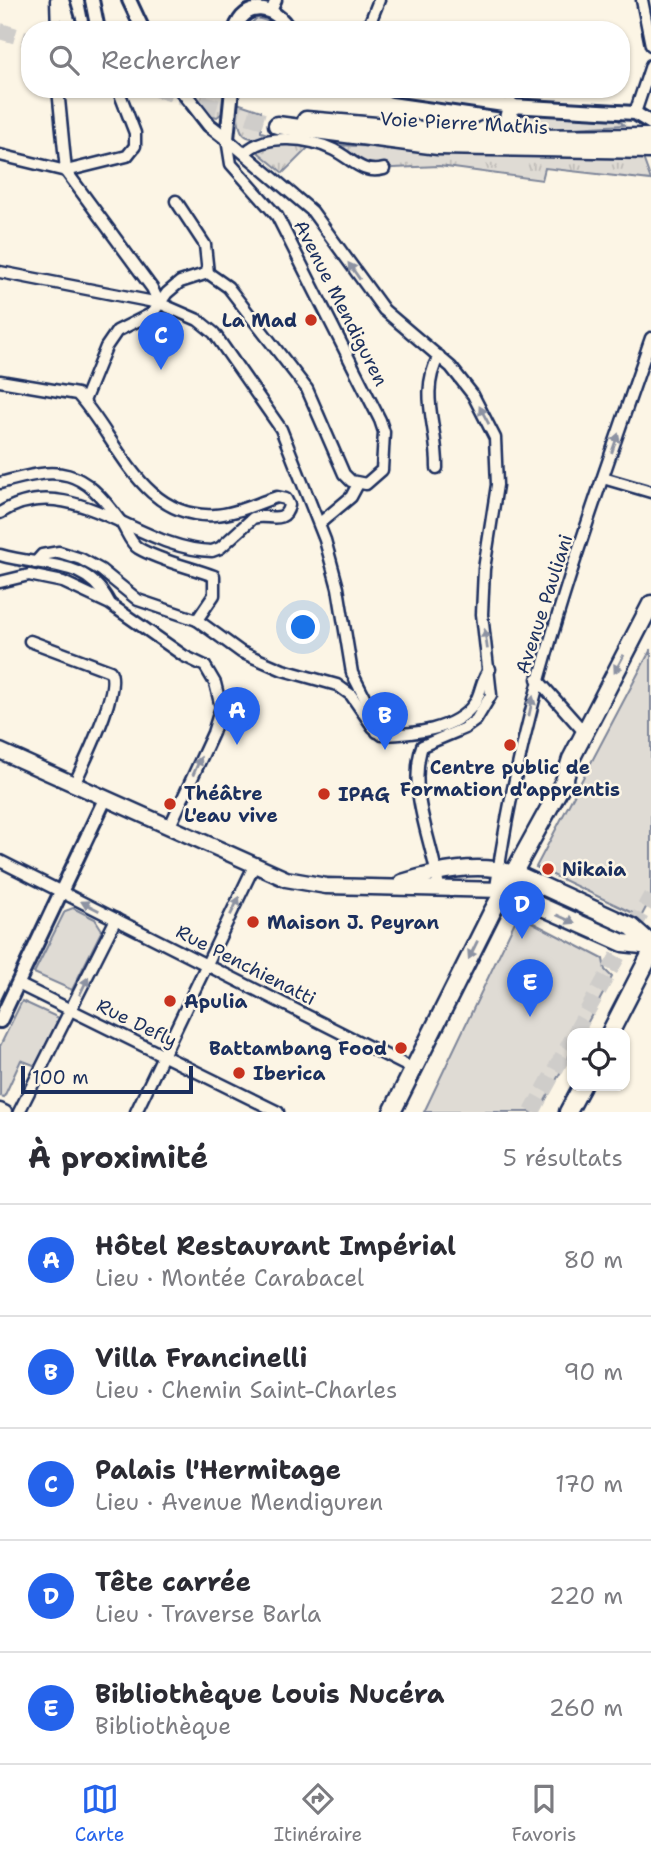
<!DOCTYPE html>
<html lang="fr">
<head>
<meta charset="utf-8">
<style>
	:root { --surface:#fff; --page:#f7f7f7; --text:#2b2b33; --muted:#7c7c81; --line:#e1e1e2; --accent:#2563eb }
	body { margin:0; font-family:"Shantell Sans",sans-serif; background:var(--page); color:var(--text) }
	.controls { position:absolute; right:21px; bottom:21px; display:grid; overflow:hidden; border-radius:14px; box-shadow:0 2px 5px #0004 }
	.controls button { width:63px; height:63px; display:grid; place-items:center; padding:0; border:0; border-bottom:2px solid var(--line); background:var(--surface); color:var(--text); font:35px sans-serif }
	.scale { position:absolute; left:21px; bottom:18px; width:172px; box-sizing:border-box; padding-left:7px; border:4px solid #1b2f5e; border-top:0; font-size:19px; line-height:24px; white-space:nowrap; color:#1b2f5e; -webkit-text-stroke:5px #fcf5e5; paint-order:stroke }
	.you { position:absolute; left:304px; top:628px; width:24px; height:24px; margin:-18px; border:5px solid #fff; border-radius:50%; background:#1a73e8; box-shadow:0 0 0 10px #1a73e833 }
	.badge { display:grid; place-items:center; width:46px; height:46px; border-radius:50%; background:var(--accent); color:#fff; font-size:23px; font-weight:700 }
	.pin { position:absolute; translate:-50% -58px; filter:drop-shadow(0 2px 4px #0008) }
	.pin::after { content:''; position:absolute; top:37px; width:24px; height:21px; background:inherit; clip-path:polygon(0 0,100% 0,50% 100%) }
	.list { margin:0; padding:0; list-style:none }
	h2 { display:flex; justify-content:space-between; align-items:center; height:91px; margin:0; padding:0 28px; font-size:30px }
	h2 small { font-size:23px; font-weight:400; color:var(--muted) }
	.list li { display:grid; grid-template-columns:46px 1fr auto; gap:21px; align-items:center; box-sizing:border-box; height:112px; padding:0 28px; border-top:2px solid var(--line) }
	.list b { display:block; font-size:26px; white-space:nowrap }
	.list p { margin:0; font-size:23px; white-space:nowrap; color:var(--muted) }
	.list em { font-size:23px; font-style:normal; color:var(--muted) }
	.icon { flex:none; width:38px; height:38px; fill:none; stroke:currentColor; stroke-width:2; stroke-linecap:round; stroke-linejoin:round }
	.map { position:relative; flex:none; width:651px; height:1112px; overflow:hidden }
	.search { position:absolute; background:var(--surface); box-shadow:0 2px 5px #0004; left:21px; right:21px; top:21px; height:77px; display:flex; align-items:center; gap:18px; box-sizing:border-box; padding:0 24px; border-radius:28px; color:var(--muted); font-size:26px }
	.sheet { height:651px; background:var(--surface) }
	nav { display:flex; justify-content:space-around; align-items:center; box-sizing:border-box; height:98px; border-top:2px solid var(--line); background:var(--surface); font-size:19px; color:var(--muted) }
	nav a { display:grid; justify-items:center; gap:4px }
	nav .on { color:var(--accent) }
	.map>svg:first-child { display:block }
</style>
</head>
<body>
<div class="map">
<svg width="651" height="1112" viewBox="0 0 651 1112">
	<defs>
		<pattern id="grass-tufts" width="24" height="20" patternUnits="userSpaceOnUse" patternTransform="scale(1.75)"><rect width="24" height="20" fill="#dfdbd4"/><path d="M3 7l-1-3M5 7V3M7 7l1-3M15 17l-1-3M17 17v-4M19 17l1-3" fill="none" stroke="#bfbcb8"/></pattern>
	</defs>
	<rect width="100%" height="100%" fill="#fcf5e5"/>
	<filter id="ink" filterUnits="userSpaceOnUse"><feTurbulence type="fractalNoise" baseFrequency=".0143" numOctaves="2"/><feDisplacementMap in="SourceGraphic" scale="14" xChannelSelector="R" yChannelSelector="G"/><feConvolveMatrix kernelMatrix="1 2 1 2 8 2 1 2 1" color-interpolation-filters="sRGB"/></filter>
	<g filter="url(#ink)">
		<g fill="url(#grass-tufts)" stroke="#7d8599" stroke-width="2">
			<polygon points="257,18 274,23 278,30 244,30"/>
			<polygon points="191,89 225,89 224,112 217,117 209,115"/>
			<path d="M237,103L261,111V132L279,137C243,140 239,142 237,103Z"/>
			<polygon points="527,114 616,118 624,125 506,132 514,117"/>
			<polygon points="275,142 309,147 283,173 259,153 259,148"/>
			<polygon points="335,145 643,158 651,180 545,168 542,180 439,166 371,169"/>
		</g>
		<g fill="#dfdbd4" stroke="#7d8599" stroke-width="2">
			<polygon points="651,649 651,898 641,917 536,867"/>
			<polygon points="73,908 95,919 102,930 72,990 34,973 65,911"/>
			<polygon points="518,915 603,959 605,970 612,977 582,1033 572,1033 572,1051 539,1112 424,1112"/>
			<polygon points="22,1001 59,1018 36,1066 21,1060 4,1097 0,1096 0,1046"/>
		</g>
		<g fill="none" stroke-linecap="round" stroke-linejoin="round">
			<g stroke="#cfcdca" stroke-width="16" stroke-dasharray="16 8" stroke-linecap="butt">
				<polyline points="575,1033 651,896"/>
				<polyline points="532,1112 572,1039"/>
			</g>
			<g stroke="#cfcdca" stroke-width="16" stroke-dasharray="16 8" stroke-linecap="butt">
				<polyline points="0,31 30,40"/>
				<polyline points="156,89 277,125"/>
			</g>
			<g stroke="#1b2f5e" stroke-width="15">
				<g id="minor">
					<polyline points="56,0 57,30"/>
					<polyline points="642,0 651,45"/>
					<polyline points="272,9 276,0"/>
					<polyline points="367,30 379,0"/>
					<polyline points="58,89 66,171 152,288 159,303"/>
					<polyline points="635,113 651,65"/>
					<path d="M227,139L312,211L384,310L451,367L473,395L495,438L497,485L484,569L482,614L491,695L476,720L465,728L422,746C407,793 433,841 439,888"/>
					<path d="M245,153C265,132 310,138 334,150C352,159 362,175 384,169"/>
					<polyline points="0,155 66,171 127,156 135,146 135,133 118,89"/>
					<polyline points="176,201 205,245 208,273"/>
					<polyline points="0,272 159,303 198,320 214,333 281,429 325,540 338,588 352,673 377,722 377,732"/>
					<path d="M0,381L77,394C118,438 141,520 215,515C236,514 257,503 277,497L286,499L289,505C285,526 267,513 253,518L220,548L212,551C138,550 72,468 0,513"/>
					<polyline points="84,401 106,347 117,331 153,313 167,293 180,282 208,273 228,287 307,389 344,474 351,481 366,484 382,470 384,432 380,420 277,216 231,164 227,139"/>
					<path d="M437,468C438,427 418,394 439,356"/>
					<polyline points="603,478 651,492"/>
					<path d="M0,483C61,466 81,467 120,521C126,529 130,543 138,548C160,561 190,567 214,576V595L197,620"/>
					<polyline points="320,523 351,497 358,484"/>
					<path d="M0,555C43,568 85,557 109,602"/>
					<path d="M35,563L42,555L59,552L81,559L101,570L138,600L197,620L241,652L283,670L337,685L351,695L373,727L382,735C412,734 455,731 474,704C482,693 480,680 490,669"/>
					<polyline points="0,582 29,575 63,582 110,604 184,656 205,666 215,683 221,707 213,733 169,828"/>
					<path d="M30,641L110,671C122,688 83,764 74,785"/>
					<polyline points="537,679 584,732"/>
					<polyline points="0,861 413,1069"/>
					<path d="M496,888C521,698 589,518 651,338"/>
					<polyline points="18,984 278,1112"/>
					<polyline points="0,1109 6,1112"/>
					<polyline points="19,1112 116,919"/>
					<polyline points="136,1112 254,866"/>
				</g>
			</g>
			<g stroke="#1b2f5e" stroke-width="18">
				<g id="tertiary">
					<polyline points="62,0 71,30"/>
					<polyline points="92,0 98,30"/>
					<polyline points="129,0 143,30"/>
					<path d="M235,30C245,0 275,5 289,30"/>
					<polyline points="181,89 209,125 227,139 232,89"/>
					<polyline points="393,89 511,106 635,113 651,123"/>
					<polyline points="0,1021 105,799"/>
				</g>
			</g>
			<g stroke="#1b2f5e" stroke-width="19">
				<g id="secondary">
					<polyline points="0,751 286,879 326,886 504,890"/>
					<path d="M402,882C438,871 477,862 514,873"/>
				</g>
			</g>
			<g stroke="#1b2f5e" stroke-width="21">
				<g id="primary">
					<polyline points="514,873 632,927 651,944"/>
					<polyline points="504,890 623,943 651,946"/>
					<polyline points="610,1033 651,953"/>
					<polyline points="392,1112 492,912 564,781 571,759 651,604"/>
					<polyline points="568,1112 582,1086"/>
				</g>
			</g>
			<g stroke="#1b2f5e" stroke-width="21">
				<g id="trunk">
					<polyline points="306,120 517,138 651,137"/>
					<polyline points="277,125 438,146 651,150"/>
					<polyline points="483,130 507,123 511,106"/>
				</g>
			</g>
			<use href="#minor" stroke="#fcf5e5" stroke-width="10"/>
			<use href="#tertiary" stroke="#fcf5e5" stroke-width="12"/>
			<use href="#secondary" stroke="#fcf5e5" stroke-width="14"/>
			<use href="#primary" stroke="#fcf5e5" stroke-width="16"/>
			<use href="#trunk" stroke="#fcf5e5" stroke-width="16"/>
		</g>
		<defs><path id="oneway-solid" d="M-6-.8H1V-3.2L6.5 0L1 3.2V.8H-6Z" transform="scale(1.75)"/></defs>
		<g fill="#8c92a2">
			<use href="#oneway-solid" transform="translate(354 271) rotate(-125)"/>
			<use href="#oneway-solid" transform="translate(484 415) rotate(-118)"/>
			<use href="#oneway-solid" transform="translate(615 443) rotate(-71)"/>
			<use href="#oneway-solid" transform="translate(486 639) rotate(-98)"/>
			<use href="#oneway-solid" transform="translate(619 664) rotate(118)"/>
			<use href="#oneway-solid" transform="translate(531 706) rotate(-78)"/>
			<use href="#oneway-solid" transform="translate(197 766) rotate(-66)"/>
			<use href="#oneway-solid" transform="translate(90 906) rotate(-153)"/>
			<use href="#oneway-solid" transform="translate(235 906) rotate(-64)"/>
			<use href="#oneway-solid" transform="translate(566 919) rotate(24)"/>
			<use href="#oneway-solid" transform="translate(473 950) rotate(116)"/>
			<use href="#oneway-solid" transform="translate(84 986) rotate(-64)"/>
		</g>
	</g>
	<g fill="#c8321e" stroke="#fcf5e5" stroke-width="2.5">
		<circle cx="311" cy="320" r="7"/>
		<circle cx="510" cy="745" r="7"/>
		<circle cx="324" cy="794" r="7"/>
		<circle cx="170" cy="804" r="7"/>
		<circle cx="548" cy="869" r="7"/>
		<circle cx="253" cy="922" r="7"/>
		<circle cx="170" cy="1001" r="7"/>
		<circle cx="401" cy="1048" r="7"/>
		<circle cx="239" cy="1073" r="7"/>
	</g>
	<g text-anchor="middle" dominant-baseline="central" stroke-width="5" stroke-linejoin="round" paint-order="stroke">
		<g font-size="19" fill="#1b2f5e" stroke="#fcf5e5">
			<text transform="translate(464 123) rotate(3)">Voie Pierre Mathis</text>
			<text transform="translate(341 303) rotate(63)">Avenue Mendiguren</text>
			<text transform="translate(544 604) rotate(-72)">Avenue Pauliani</text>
			<text transform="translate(246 965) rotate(27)">Rue Penchienatti</text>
			<text transform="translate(137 1023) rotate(26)">Rue Defly</text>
		</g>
		<g font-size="19" font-weight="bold" fill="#1b2f5e" stroke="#fcf5e5" text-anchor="start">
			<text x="297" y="320" text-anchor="end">La Mad</text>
			<text x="510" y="767" text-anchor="middle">Centre public de<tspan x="510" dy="22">Formation d'apprentis</tspan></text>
			<text x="184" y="793">Théâtre<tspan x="184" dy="22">L'eau vive</tspan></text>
			<text x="338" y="794">IPAG</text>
			<text x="562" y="869">Nikaia</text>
			<text x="267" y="922">Maison J. Peyran</text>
			<text x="184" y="1001">Apulia</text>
			<text x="387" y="1048" text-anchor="end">Battambang Food</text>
			<text x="253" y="1073">Iberica</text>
		</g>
	</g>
</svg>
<div class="controls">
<button><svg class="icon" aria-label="locate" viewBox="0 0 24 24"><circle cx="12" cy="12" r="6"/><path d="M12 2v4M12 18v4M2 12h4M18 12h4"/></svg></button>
</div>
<div class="scale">100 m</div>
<div class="you"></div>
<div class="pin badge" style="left:237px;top:745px">A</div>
<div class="pin badge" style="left:385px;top:750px">B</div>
<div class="pin badge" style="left:161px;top:370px">C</div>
<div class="pin badge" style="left:522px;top:939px">D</div>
<div class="pin badge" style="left:530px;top:1017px">E</div>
<div class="search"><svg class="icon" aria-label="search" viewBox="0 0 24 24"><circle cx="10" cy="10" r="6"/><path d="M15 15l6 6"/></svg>Rechercher</div>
</div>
<section class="sheet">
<h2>À proximité<small>5 résultats</small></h2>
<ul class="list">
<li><span class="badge">A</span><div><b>Hôtel Restaurant Impérial</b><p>Lieu · Montée Carabacel</p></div><em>80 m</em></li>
<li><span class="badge">B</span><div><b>Villa Francinelli</b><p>Lieu · Chemin Saint-Charles</p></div><em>90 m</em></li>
<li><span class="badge">C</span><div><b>Palais l'Hermitage</b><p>Lieu · Avenue Mendiguren</p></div><em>170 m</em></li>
<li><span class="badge">D</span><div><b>Tête carrée</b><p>Lieu · Traverse Barla</p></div><em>220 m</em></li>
<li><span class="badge">E</span><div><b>Bibliothèque Louis Nucéra</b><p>Bibliothèque</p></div><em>260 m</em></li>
</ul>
</section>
<nav>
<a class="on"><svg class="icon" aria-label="map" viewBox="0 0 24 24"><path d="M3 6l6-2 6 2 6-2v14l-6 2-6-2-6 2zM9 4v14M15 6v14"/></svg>Carte</a>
<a><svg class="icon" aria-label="directions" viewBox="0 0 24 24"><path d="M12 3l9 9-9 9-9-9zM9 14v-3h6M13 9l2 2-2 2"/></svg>Itinéraire</a>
<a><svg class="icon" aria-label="saved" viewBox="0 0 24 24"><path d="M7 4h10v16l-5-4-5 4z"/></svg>Favoris</a>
</nav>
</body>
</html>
